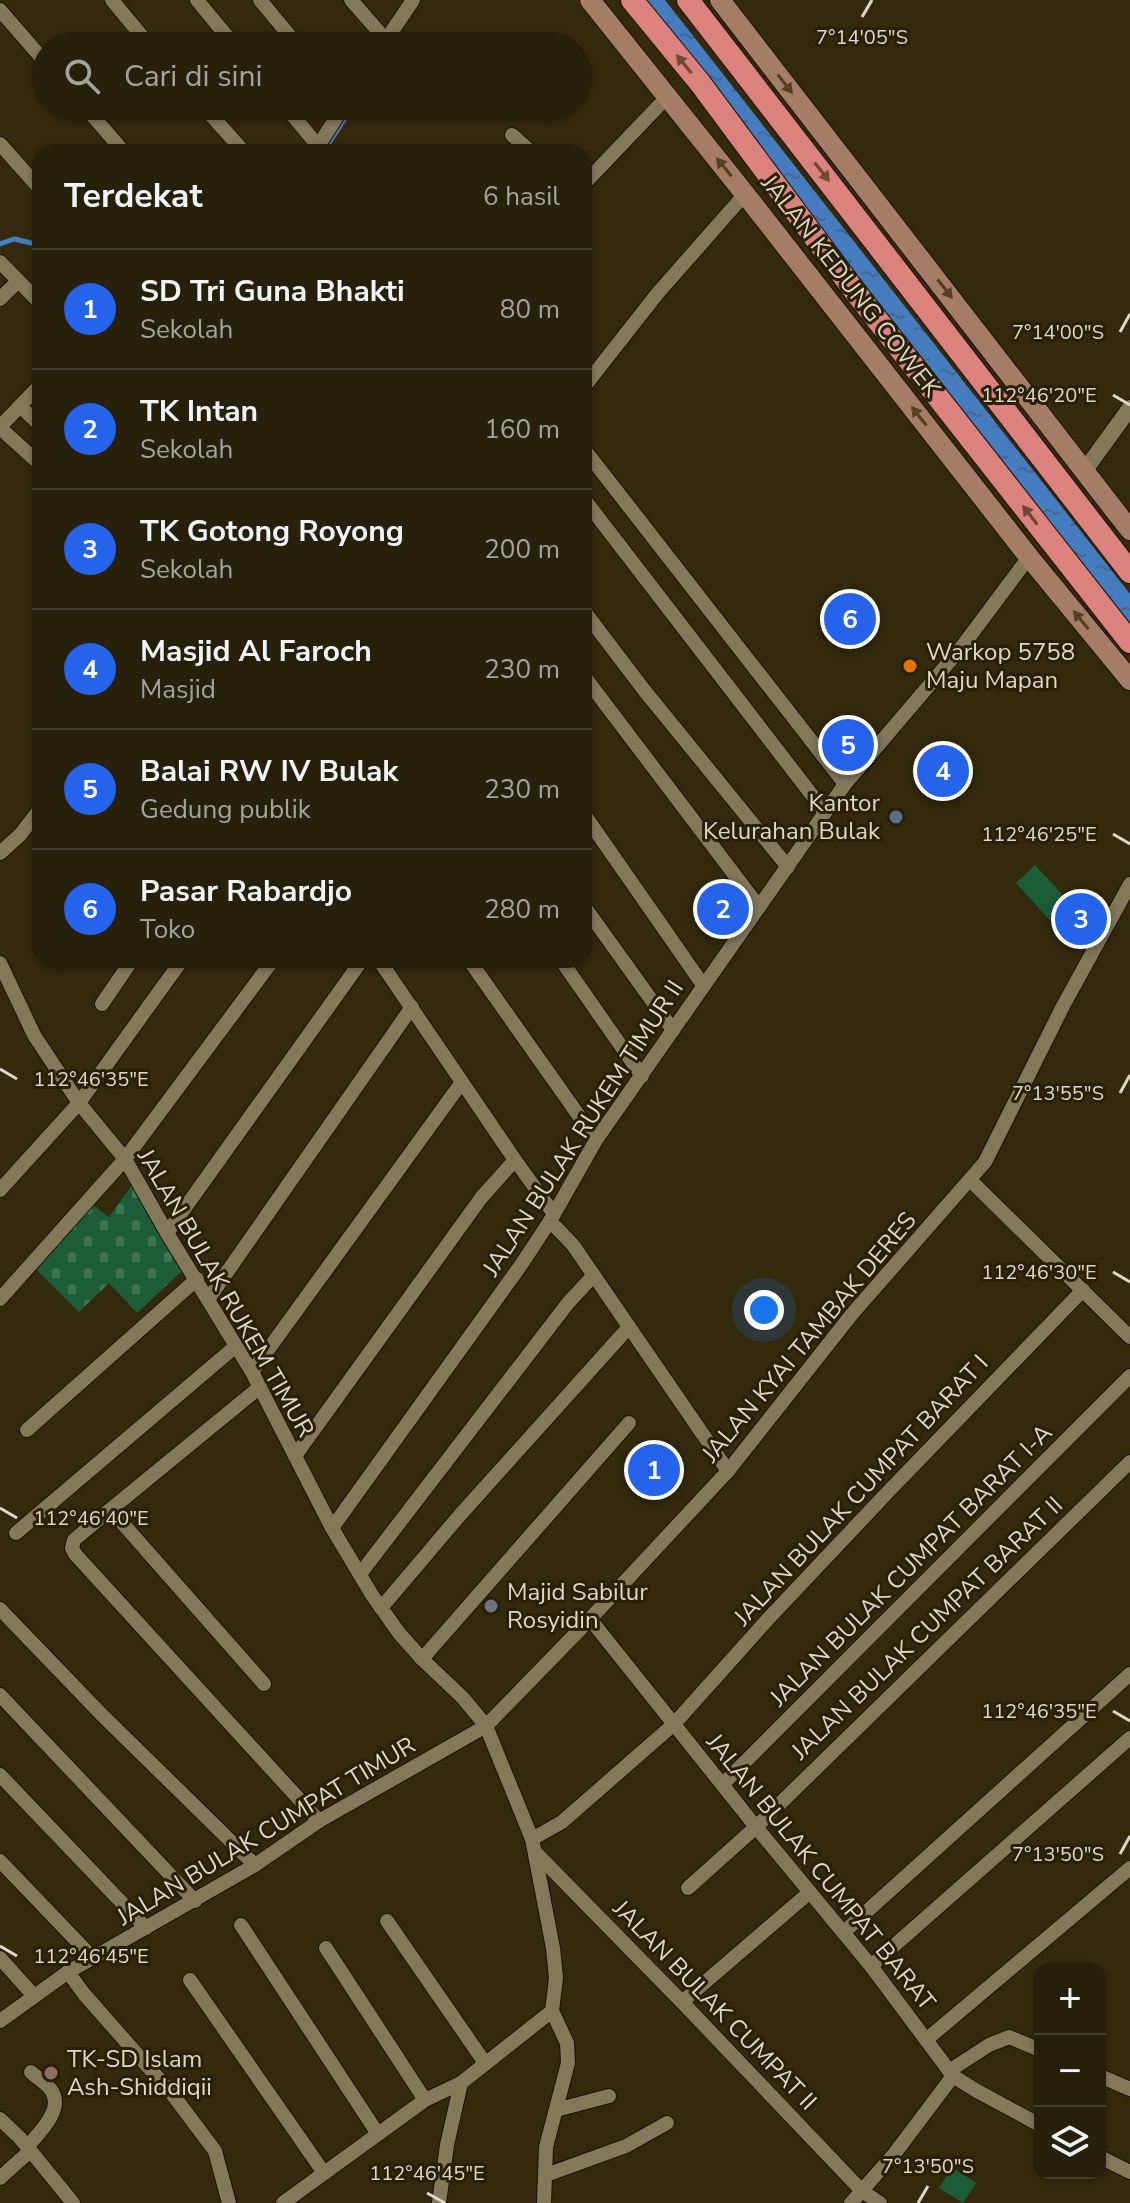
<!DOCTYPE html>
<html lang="id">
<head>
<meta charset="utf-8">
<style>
	:root { --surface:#261f0a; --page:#322c18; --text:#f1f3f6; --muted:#a4a29c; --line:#423d2b; --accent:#2563eb }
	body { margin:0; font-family:"Nunito Sans",sans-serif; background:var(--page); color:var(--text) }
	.controls { position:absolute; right:24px; bottom:24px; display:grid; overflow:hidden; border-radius:16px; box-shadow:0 2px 6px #0004 }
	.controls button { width:72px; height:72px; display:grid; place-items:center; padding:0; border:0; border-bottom:2px solid var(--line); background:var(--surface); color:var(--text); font:40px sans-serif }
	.you { position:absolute; left:764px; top:1310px; width:28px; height:28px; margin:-20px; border:6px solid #fff; border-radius:50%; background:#1a73e8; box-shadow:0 0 0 12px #1a73e833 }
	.badge { display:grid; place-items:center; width:52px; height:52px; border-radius:50%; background:var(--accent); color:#fff; font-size:26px; font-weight:700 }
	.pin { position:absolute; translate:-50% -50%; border:4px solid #fff; box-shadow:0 2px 8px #0006 }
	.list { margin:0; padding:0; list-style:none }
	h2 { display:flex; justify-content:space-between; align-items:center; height:104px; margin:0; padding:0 32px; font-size:34px }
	h2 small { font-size:26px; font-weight:400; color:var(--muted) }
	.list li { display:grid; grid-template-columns:52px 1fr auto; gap:24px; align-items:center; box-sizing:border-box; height:120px; padding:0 32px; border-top:2px solid var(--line) }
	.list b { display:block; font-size:30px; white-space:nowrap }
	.list p { margin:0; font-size:26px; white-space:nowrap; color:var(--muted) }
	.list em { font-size:26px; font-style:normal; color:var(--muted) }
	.icon { flex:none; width:44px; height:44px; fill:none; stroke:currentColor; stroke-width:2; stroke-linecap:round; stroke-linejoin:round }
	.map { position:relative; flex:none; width:1130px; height:2203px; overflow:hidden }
	.search { position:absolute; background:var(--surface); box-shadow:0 2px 6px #0004; left:32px; top:32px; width:560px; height:88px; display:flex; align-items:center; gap:20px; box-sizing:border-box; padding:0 28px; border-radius:44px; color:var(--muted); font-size:30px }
	.panel { position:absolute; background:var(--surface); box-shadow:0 2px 6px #0004; left:32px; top:144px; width:560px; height:824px; border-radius:24px }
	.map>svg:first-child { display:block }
</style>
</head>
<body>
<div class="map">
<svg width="1130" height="2203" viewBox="0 0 1130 2203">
	<defs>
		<pattern id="cemetery-stones" width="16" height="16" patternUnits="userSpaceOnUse" patternTransform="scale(2)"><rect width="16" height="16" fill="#1c5d38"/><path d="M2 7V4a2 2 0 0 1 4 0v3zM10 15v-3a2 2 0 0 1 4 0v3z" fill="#3d7453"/></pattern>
		<pattern id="water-ripples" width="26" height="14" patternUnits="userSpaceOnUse" patternTransform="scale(2)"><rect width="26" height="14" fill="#457cc0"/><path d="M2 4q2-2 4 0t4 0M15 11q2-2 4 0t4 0" fill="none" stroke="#446792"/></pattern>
	</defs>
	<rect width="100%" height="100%" fill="#33290d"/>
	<g fill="#1c5d38">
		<polygon points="1035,865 1076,909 1056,927 1016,883"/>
		<polygon points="952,2167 976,2183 963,2203 939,2188"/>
	</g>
	<polygon fill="url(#cemetery-stones)" points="132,1185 183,1270 137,1313 109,1283 79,1312 34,1267 90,1203 109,1217"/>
	<polygon fill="url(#water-ripples)" points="640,0 665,0 1130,594 1130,629"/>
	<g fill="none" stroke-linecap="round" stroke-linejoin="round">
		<g stroke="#457cc0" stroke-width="5">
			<polyline points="391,46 399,33"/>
			<polyline points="323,152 353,106"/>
			<polyline points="0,244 14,239 40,245"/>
		</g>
		<g stroke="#1b1100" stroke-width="16">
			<g id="minor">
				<polyline points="112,0 150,46"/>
				<polyline points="197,0 235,46"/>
				<polyline points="260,0 298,46"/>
				<polyline points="351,0 386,40"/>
				<polyline points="0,10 46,63"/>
				<polyline points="382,46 413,0"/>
				<polyline points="84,106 124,152"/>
				<polyline points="203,106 244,152"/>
				<polyline points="285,106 318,146"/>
				<polyline points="512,135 531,152"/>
				<polyline points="0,144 40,189"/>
				<polyline points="311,152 318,146 344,106"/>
				<polyline points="584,184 667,97"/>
				<polyline points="0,262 40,303"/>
				<polyline points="0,299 18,281"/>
				<polyline points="584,387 657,294 745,194"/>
				<polyline points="20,406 40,425"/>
				<polyline points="0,427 40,385"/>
				<polyline points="0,428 40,464"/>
				<polyline points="584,449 845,784"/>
				<polyline points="584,499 825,812"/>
				<polyline points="584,611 644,690 788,867"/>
				<polyline points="584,676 759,907"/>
				<polyline points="584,814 703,985"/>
				<polyline points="0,853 20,835 40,809"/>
				<polyline points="584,906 673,1030"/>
				<polyline points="379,960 515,1160 554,1214"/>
				<polyline points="469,960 596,1140"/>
				<polyline points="561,960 642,1076"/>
				<polyline points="0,963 34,1035 79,1103 125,1159 167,1233 252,1372 332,1528 372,1595 399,1633 422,1659 463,1698 486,1726 319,1821 255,1865 68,1972 0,2021"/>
				<polyline points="102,1004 132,960"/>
				<polyline points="970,1180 1130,1337"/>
				<polyline points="0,1190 79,1103 182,960"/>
				<polyline points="550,1221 573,1245 728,1471"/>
				<polyline points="167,1233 362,960"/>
				<polyline points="209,1298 412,1007"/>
				<polyline points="0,1299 125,1159 273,960"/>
				<polyline points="252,1372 462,1082"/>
				<polyline points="27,1430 197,1279"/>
				<polyline points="295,1456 481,1198 515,1160"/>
				<polyline points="105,1514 260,1387"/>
				<polyline points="332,1528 521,1265 550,1221 596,1140 845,784 961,648 1029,557"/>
				<polyline points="16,1533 236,1346"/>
				<polyline points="360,1574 568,1303 593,1276"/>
				<polyline points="381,1608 460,1515 629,1327"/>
				<polyline points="0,1609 101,1714 255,1865"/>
				<polyline points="590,1619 756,1827 871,1966 953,2076 977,2091 1040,2125"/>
				<polyline points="422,1659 629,1423"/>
				<polyline points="264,1684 117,1517 111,1514 105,1514 74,1540 72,1548 75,1554 319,1821"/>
				<polyline points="0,1695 195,1901"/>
				<polyline points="0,1775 146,1928"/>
				<polyline points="723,1784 1130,1376"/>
				<polyline points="532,1839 562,1822 674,1724 769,1618 885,1495 1083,1290"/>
				<polyline points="535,1852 682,2002 862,2191 880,2203"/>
				<polyline points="0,1861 94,1959"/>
				<polyline points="688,1888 756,1827 1130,1462"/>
				<polyline points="387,1921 485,2063"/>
				<polyline points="241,1925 378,2134"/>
				<polyline points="844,1932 1130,1674"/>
				<polyline points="326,1948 425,2100"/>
				<polyline points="0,1958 34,1996"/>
				<polyline points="871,1966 1130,1738"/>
				<polyline points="68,1972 84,1994 173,2095 215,2151 229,2203"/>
				<polyline points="190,1980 324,2173"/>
				<polyline points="682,2002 810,1892"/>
				<polyline points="926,2040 1130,1868"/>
				<polyline points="949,2071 989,2045 1009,2037 1040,2050"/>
				<polyline points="1100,2076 1130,2089"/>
				<polyline points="556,2110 609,2096"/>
				<polyline points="0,2119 20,2138 73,2203"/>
				<path d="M27,2147C39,2133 65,2109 51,2090C46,2083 37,2078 31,2072"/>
				<polyline points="1100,2157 1130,2172"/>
				<polyline points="546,2175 626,2146 667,2123"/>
				<polyline points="0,2178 30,2151"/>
				<polyline points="283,2203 425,2100 461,2083"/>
				<polyline points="439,2203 447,2145 461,2083 552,2011 556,1978 553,1948 532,1839 486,1726 590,1619 728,1471 852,1314 985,1162 1063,1006 1130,884"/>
				<polyline points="544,2203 546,2147 568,2063 567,2043 552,2011"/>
				<polyline points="851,2203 895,2153 953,2076"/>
			</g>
		</g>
		<g stroke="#1b1100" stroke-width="18">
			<polyline id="tertiary" points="1085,470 1130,408"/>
		</g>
		<g stroke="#1b1100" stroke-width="22">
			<g id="secondary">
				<polyline points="590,0 745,194 1029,557 1130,680"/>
				<polyline points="720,0 1130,530"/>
			</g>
		</g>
		<g stroke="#1b1100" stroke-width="24">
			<g id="trunk">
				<polyline points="632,0 700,83 853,289 1130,642"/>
				<polyline points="688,0 1130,572"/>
			</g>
		</g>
		<use href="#minor" stroke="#84785b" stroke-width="14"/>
		<use href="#tertiary" stroke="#84785b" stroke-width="16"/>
		<use href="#secondary" stroke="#a57c68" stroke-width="20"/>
		<use href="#trunk" stroke="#db827e" stroke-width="22"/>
	</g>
	<defs><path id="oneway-solid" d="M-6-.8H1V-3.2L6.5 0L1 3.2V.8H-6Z" transform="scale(2)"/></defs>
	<g fill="#704735">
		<use href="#oneway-solid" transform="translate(684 64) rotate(-129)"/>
		<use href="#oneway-solid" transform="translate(822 172) rotate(52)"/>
		<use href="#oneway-solid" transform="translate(1030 515) rotate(-128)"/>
	</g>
	<g fill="#544027">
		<use href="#oneway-solid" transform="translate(785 84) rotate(52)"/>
		<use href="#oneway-solid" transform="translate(724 167) rotate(-129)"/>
		<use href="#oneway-solid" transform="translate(945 289) rotate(52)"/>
		<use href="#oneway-solid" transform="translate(919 416) rotate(-128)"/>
		<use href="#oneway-solid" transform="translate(1081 620) rotate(-129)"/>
	</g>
	<path fill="none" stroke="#ddd7c7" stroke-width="3" d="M862,17L872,0M1120,332L1130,314M1113,395L1130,405M1113,834L1130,844M0,1069L17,1079M1120,1093L1130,1075M1113,1272L1130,1282M0,1508L17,1518M1113,1711L1130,1721M1120,1854L1130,1836M0,1946L17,1956M427,2193L445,2203M918,2203L928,2186"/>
	<circle fill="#e8710a" stroke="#291f04" stroke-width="3" cx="910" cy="666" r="8"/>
	<circle fill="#5c6f8a" stroke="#291f04" stroke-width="3" cx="896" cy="817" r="8"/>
	<circle fill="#6b7280" stroke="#291f04" stroke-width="3" cx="491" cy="1606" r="8"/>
	<circle fill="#8d6e63" stroke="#291f04" stroke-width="3" cx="51" cy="2073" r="8"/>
	<g text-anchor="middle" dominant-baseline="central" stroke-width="6" stroke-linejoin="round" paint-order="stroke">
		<g font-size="24" fill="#ddd7c7" stroke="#291f04">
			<text transform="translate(851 286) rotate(52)">JALAN KEDUNG COWEK</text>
			<text transform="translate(583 1128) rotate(-57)">JALAN BULAK RUKEM TIMUR II</text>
			<text transform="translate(226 1293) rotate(60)">JALAN BULAK RUKEM TIMUR</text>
			<text transform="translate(809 1337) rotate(-50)">JALAN KYAI TAMBAK DERES</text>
			<text transform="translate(861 1490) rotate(-47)">JALAN BULAK CUMPAT BARAT I</text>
			<text transform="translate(911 1565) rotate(-45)">JALAN BULAK CUMPAT BARAT I-A</text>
			<text transform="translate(927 1628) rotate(-44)">JALAN BULAK CUMPAT BARAT II</text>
			<text transform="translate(266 1831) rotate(-31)">JALAN BULAK CUMPAT TIMUR</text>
			<text transform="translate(821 1872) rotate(51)">JALAN BULAK CUMPAT BARAT</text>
			<text transform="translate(715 2005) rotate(46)">JALAN BULAK CUMPAT II</text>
		</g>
		<g font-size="24" fill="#ddd7c7" stroke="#291f04" text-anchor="start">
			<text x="926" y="652">Warkop 5758<tspan x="926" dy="28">Maju Mapan</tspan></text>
			<text x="880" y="803" text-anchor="end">Kantor<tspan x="880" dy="28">Kelurahan Bulak</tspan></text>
			<text x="507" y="1592">Majid Sabilur<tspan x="507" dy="28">Rosyidin</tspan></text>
			<text x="67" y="2059">TK-SD Islam<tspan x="67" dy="28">Ash-Shiddiqii</tspan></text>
		</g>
	</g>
	<g font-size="20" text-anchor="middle" fill="#ddd7c7" stroke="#291f04" stroke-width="6" stroke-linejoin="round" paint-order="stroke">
		<text x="862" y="44">7°14'05"S</text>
		<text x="1058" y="339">7°14'00"S</text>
		<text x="1039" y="402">112°46'20"E</text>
		<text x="1039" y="841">112°46'25"E</text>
		<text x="91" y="1086">112°46'35"E</text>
		<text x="1058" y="1100">7°13'55"S</text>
		<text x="1039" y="1279">112°46'30"E</text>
		<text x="91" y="1525">112°46'40"E</text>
		<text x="1039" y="1718">112°46'35"E</text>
		<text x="1058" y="1861">7°13'50"S</text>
		<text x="91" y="1963">112°46'45"E</text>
		<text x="928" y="2173">7°13'50"S</text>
		<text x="427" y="2180">112°46'45"E</text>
	</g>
</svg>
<div class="controls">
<button>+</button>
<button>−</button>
<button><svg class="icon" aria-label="layers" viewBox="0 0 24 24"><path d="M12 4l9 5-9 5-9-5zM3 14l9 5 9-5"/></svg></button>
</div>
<div class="you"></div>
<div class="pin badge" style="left:654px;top:1470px">1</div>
<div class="pin badge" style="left:723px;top:909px">2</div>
<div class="pin badge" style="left:1081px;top:919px">3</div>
<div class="pin badge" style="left:943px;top:771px">4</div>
<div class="pin badge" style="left:848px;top:745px">5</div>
<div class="pin badge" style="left:850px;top:619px">6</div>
<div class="search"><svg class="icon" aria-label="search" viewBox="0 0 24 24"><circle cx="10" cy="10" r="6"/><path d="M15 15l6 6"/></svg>Cari di sini</div>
<section class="panel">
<h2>Terdekat<small>6 hasil</small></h2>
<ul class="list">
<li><span class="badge">1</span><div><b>SD Tri Guna Bhakti</b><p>Sekolah</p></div><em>80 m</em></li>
<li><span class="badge">2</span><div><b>TK Intan</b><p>Sekolah</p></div><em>160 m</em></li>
<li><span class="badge">3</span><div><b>TK Gotong Royong</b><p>Sekolah</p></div><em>200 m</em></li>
<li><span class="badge">4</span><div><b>Masjid Al Faroch</b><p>Masjid</p></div><em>230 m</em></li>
<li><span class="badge">5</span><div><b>Balai RW IV Bulak</b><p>Gedung publik</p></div><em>230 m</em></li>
<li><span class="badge">6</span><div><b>Pasar Rabardjo</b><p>Toko</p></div><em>280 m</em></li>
</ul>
</section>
</div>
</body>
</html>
